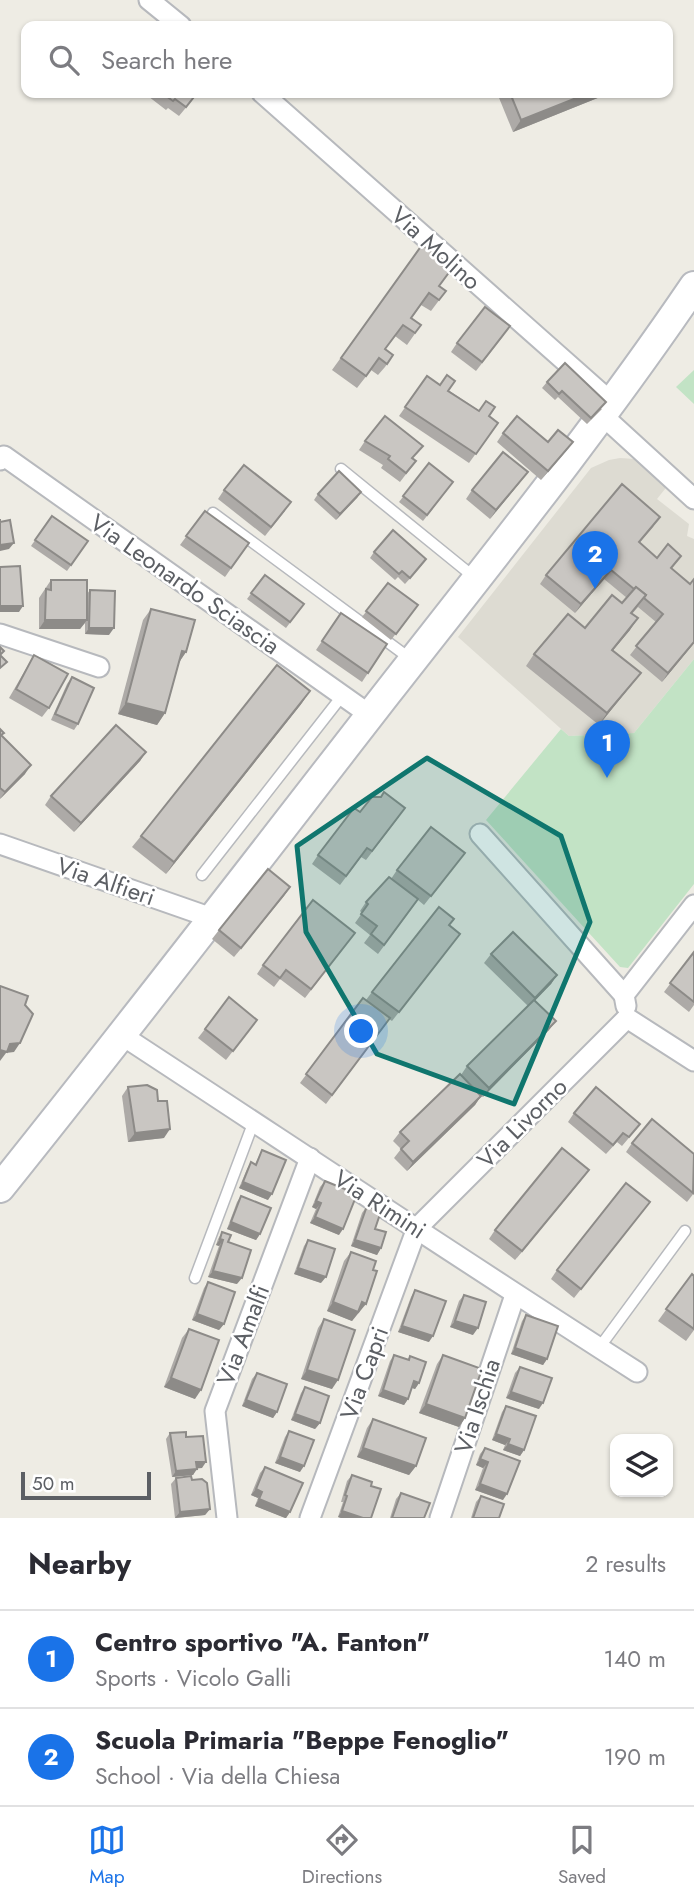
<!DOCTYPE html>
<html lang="en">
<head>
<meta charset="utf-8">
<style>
	:root { --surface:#fff; --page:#f2f2f3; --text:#2b2b33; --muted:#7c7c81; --line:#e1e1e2; --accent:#1a73e8 }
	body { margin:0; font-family:Jost,sans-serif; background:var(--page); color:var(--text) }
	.controls { position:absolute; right:21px; bottom:21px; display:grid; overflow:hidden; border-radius:14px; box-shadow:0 2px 5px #0004 }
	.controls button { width:63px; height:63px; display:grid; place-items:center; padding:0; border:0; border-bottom:2px solid var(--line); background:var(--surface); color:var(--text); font:35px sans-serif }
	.scale { position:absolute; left:21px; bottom:18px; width:130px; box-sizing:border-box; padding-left:7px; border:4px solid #5c5f64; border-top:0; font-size:19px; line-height:24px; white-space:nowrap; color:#5c5f64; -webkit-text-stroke:5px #fff; paint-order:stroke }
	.you { position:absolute; left:362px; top:1032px; width:24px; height:24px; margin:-18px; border:5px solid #fff; border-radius:50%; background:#1a73e8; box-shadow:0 0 0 10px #1a73e833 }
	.badge { display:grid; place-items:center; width:46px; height:46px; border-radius:50%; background:var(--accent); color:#fff; font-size:23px; font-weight:700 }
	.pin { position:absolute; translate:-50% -58px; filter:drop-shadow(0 2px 4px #0008) }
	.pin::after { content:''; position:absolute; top:37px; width:24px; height:21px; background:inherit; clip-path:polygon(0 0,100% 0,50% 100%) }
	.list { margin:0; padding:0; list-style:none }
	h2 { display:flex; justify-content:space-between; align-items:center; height:91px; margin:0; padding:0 28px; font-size:30px }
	h2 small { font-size:23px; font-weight:400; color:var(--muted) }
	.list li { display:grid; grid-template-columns:46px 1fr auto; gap:21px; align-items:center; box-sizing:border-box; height:98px; padding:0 28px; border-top:2px solid var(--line) }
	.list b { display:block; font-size:26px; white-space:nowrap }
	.list p { margin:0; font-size:23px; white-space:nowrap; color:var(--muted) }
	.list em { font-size:23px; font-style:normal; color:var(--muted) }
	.icon { flex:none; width:38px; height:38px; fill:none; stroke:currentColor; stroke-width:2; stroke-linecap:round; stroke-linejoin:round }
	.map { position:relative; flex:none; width:694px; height:1518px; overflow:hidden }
	.search { position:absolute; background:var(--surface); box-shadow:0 2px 5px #0004; left:21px; right:21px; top:21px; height:77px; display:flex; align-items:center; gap:18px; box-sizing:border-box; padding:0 24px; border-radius:14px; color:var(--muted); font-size:26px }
	.sheet { height:287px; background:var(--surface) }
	nav { display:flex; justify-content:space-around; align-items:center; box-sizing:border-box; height:98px; border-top:2px solid var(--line); background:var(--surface); font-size:19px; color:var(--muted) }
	nav a { display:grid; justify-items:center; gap:4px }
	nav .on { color:var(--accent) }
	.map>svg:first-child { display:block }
</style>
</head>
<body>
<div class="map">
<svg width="694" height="1518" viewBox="0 0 694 1518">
	<rect width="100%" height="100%" fill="#eeece4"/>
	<polygon fill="#dddbd2" points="620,458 635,459 647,467 665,484 665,489 657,499 689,524 687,536 694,539 694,659 634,733 569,736 458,637 591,468 609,460"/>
	<g fill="#c2e3c5">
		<polygon points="694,370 694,404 676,387"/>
		<polygon points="694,659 694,884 628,968 620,967 486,820 561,729 569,736 634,733"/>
	</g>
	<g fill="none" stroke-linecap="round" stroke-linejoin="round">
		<g stroke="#b7b9bd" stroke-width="13">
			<g id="lane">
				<polyline points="341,469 474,577"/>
				<polyline points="213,513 412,660"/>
				<polyline points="202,875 342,696"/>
				<polyline points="195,1278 254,1121"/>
				<polyline points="599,1348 685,1231"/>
			</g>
		</g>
		<g stroke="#b7b9bd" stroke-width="23">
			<g id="street">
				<polyline points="149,0 181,26"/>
				<polyline points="262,93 611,402"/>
				<polyline points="602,415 694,499"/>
				<polyline points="0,460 4,456 370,715"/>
				<polyline points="0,634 99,667"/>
				<polyline points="480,834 624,995"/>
				<polyline points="0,844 212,918"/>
				<polyline points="626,1006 624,995 694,905"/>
				<polyline points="627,1018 694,1061"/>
				<path d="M123,1036C294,1148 465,1262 637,1372"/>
				<polyline points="227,1518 215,1411 310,1158"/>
				<polyline points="310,1518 417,1228 627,1018"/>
				<polyline points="440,1518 515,1295"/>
			</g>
		</g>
		<g stroke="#b8babf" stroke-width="32">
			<path id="secondary" d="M0,1188C131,1025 259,858 388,692C492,559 599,426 694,286"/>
		</g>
		<use href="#lane" stroke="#fff" stroke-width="10"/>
		<use href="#street" stroke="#fff" stroke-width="19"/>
		<use href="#secondary" stroke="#fff" stroke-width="28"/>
	</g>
	<g fill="#adaaa7">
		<polygon points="144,93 198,93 179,116 168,108 166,110"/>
		<polygon points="497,93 610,93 513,132"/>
		<polygon points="422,245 439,286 446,291 431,311 421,305 412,318 421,325 407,345 395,336 385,349 393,355 385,367 378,375 371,370 357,388 332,370"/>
		<polygon points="504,335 476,371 451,352 457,343"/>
		<polygon points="427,376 498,423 469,463 399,416"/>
		<polygon points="547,382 602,409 587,424 558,397 555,400 542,388"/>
		<polygon points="503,433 548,442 573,442 541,480 497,442"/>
		<polygon points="365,441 413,459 416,461 400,482 381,468 383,465 359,450"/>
		<polygon points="429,463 453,482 423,521 399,502"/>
		<polygon points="521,481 490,519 466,499 472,490"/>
		<polygon points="224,490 285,511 265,536 218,499"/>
		<polygon points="361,492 336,520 314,500 318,494"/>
		<polygon points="205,511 249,543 225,577 180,545"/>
		<polygon points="52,516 88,541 67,571 31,546"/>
		<polygon points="654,526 639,543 657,558 681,556 671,569 694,643 662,682 630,655 656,622 638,607 632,614 630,630 613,650 632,684 599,725 526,666 534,654 585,628 622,603 627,598 604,579 575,613 540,584 546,575"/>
		<polygon points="374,552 422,565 405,584 398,577 395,580 370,558"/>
		<polygon points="265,575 304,604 286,628 247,599"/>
		<polygon points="51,580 87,594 90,590 109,635 85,634 85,623 80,629 39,629 39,598"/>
		<polygon points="388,583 418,605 391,640 362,617"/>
		<polygon points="151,609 186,652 179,662 165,713 157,725 118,714 143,620"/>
		<polygon points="341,613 387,644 362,682 316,650"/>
		<polygon points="34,655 49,708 42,717 9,698"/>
		<polygon points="72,677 78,724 74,730 51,720 67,684"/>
		<polygon points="302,703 166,874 132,847 141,836"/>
		<polygon points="0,729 2,736 25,774 0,799"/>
		<polygon points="146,752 140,761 74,832 45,805 51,796"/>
		<polygon points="360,812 399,817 366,860 361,857 340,885 312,864 318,855"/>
		<polygon points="465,853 424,905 418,900 378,954 364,943 370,935 355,923 362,913 360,911 366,902 391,879 397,870"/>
		<polygon points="290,887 234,957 212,939 219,930"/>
		<polygon points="449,926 460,934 392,1021 389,1019 326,1104 300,1083 363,998 366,1000 372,992"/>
		<polygon points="348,942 305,998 280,979 274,987 257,974 263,965"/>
		<polygon points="694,952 694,1005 689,1012 664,992"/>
		<polygon points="491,954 557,975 551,984 535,1000 549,1030 483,1097 481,1096 475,1105 407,1171 394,1158 401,1149 393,1141 400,1132 461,1075 467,1066 528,1006 484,963"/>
		<polygon points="257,1020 226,1060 198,1038 205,1029"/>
		<polygon points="128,1087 164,1138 128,1142 122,1096"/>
		<polygon points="574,1113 633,1133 622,1146 617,1142 606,1154 568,1122"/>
		<polygon points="632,1143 694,1154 694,1193 687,1202 626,1152"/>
		<polygon points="262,1150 268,1200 239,1188 247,1169 251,1162 255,1164"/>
		<polygon points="582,1179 515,1260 489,1239 495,1230"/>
		<polygon points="325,1181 339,1235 310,1223 316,1209 312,1207 320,1187"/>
		<polygon points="241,1196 260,1234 256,1240 227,1229 237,1202"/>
		<polygon points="650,1202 574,1298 551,1279 557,1270"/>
		<polygon points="367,1206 381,1248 377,1255 351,1246 362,1213"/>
		<polygon points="222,1232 228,1242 237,1284 208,1277 219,1246 216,1245 218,1239"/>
		<polygon points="308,1240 321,1283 294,1274 304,1246"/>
		<polygon points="351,1252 373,1270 359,1313 358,1312 352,1321 327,1311 344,1261"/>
		<polygon points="692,1274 694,1330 686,1341 658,1321"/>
		<polygon points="208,1282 224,1324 219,1330 192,1320 204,1288"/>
		<polygon points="415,1290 429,1342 398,1332 411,1297"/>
		<polygon points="464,1295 473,1335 450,1327 459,1301"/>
		<polygon points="526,1315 547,1359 543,1365 511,1354 522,1321"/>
		<polygon points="324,1319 332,1389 301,1379 318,1328"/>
		<polygon points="189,1329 195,1399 164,1387 182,1338"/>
		<polygon points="394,1355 407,1360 410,1356 419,1383 415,1389 412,1388 408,1399 404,1405 378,1396 390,1361"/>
		<polygon points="443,1355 465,1418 459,1427 419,1413 437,1364"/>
		<polygon points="520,1367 539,1409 506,1398 515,1373"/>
		<polygon points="257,1373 277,1412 273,1418 242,1406 252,1379"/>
		<polygon points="305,1387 320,1423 315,1429 291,1420 301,1393"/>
		<polygon points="506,1406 524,1450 520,1456 503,1450 505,1445 492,1440 502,1412"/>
		<polygon points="373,1419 416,1466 409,1475 357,1457 367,1428"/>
		<polygon points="289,1431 300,1472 275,1463 285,1437"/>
		<polygon points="170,1433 186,1437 202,1468 197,1468 193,1475 172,1477 166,1439"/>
		<polygon points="485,1448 503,1500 475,1490 483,1468 476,1465 480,1454"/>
		<polygon points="265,1467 290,1512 286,1518 255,1506 258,1498 251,1495 260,1473"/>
		<polygon points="352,1475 371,1486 371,1518 341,1518 338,1517 343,1502 341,1502 347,1481"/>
		<polygon points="176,1478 192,1480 210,1509 205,1515 175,1518 171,1484"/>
		<polygon points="401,1493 424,1518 390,1518 396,1499"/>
		<polygon points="481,1496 499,1518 471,1518 476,1502"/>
	</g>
	<g fill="#8d8b88">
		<polygon points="589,93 610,93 513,132 521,120"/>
		<polygon points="573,442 566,451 541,480 548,471"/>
		<polygon points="528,472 521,481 490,519 496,510"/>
		<polygon points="361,492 357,498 336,520 340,514"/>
		<polygon points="14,543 9,549 0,551 0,545"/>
		<polygon points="611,570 604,579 575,613 581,604"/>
		<polygon points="0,606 23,606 19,612 0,612"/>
		<polygon points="638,618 630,630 604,661 612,650"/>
		<polygon points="45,620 87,620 80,629 39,629"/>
		<polygon points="89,628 114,628 109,635 85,634"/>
		<polygon points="694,642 694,643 662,682 668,673"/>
		<polygon points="182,651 186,652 178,664"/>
		<polygon points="641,673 632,684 599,725 607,713"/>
		<polygon points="310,691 302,703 166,874 174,862"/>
		<polygon points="126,703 165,713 157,725 118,714"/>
		<polygon points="146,752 140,761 74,832 81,823"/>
		<polygon points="31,765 25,774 0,799 5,792"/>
		<polygon points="290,887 284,896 234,957 241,948"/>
		<polygon points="557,975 551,984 529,1007 535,998"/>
		<polygon points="556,1021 549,1030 483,1097 489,1088"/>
		<polygon points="20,1043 14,1052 6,1053 0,1061 0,1050 10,1044"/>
		<polygon points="481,1096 475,1105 407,1171 413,1162"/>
		<polygon points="170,1129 164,1138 128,1142 135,1133"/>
		<polygon points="589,1170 582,1179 515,1260 522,1251"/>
		<polygon points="243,1182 272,1194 268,1200 239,1188"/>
		<polygon points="316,1201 321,1203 316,1209 312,1207"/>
		<polygon points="315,1217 343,1229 339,1235 310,1223"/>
		<polygon points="231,1222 260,1234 256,1240 227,1229"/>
		<polygon points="220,1239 223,1240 219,1246 216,1245"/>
		<polygon points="355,1240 381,1248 377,1255 351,1246"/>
		<polygon points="298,1268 326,1277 321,1283 294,1274"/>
		<polygon points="213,1271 242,1278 237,1284 208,1277"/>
		<polygon points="333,1302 362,1302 366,1304 352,1321 327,1311"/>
		<polygon points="197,1314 224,1324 219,1330 192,1320"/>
		<polygon points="455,1321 478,1328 473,1335 450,1327"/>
		<polygon points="402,1326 433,1336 429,1342 398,1332"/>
		<polygon points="515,1348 547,1359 543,1365 511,1354"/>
		<polygon points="307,1370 338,1380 332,1389 301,1379"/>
		<polygon points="171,1378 201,1390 195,1399 164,1387"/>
		<polygon points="414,1381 419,1383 415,1389 410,1387"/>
		<polygon points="383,1390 408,1399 404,1405 378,1396"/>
		<polygon points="511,1392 543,1403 539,1409 506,1398"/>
		<polygon points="246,1400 277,1412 273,1418 242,1406"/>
		<polygon points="426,1404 465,1418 459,1427 419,1413"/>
		<polygon points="295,1414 320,1423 315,1429 291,1420"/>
		<polygon points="496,1434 510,1439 505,1445 492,1440"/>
		<polygon points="508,1444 524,1450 520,1456 503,1450"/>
		<polygon points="363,1448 416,1466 409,1475 357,1457"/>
		<polygon points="280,1457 304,1466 300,1472 275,1463"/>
		<polygon points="480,1459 488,1462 483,1468 476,1465"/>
		<polygon points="196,1462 206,1462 202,1468 192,1469"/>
		<polygon points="197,1469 193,1475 172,1477 176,1471"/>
		<polygon points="480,1484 507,1494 503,1500 475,1490"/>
		<polygon points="256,1489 262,1492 258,1498 251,1495"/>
		<polygon points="259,1499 290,1512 286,1518 285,1518 255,1506"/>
		<polygon points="210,1509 205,1515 175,1518 180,1512"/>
		<polygon points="342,1511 363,1518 341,1518 338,1517"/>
	</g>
	<g fill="#c9c6c2" stroke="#8d8b88" stroke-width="2">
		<polygon points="623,23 625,26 614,26"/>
		<polygon points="162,93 197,93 186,107 175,99 173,101"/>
		<polygon points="510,93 589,93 521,120"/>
		<polygon points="422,245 453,267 439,286 446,291 439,300 429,293 411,318 421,325 415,333 403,325 385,349 393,355 387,364 379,358 366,376 341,358"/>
		<polygon points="485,307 510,326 482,362 457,343"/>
		<polygon points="565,363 606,402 591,418 562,391 559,394 547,382"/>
		<polygon points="447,375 455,381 448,391 479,411 486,401 495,407 489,416 498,423 476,454 405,407 427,376 440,385"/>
		<polygon points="385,416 423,446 412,458 416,461 406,473 388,459 390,456 365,441"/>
		<polygon points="517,416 548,442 558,430 573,442 548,471 503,433"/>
		<polygon points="503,452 528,472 496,510 472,490"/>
		<polygon points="429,463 453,482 427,515 403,496"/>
		<polygon points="244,465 291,502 271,527 224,490"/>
		<polygon points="339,471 361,492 340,514 318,494"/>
		<polygon points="622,484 660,517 639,542 657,558 668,544 681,556 671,568 690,584 694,579 694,642 668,673 636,646 663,614 644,598 646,595 636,587 634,589 611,570 581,604 546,575"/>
		<polygon points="205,511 249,543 231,568 186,536"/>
		<polygon points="52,516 88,541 71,565 35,540"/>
		<polygon points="0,519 0,522 10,520 14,543 0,545"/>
		<polygon points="393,530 426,559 410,578 402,571 399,574 374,552"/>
		<polygon points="20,566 23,606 0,606 0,567"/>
		<polygon points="265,575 304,604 290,622 251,593"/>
		<polygon points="51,580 87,580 87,620 45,620 46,589 51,590"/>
		<polygon points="388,583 418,605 396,634 366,611"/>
		<polygon points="636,587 646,595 631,613 638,618 612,650 641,673 607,713 534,654 568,614 585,628 612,595 622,603"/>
		<polygon points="90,590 115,591 114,628 89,628"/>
		<polygon points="151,609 195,620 186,652 182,651 165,713 126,703"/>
		<polygon points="341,613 387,644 368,673 322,641"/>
		<polygon points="0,647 4,651 0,655 7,662 0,668"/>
		<polygon points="34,655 68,674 49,708 16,689"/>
		<polygon points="277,665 310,691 174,862 141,836"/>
		<polygon points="72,677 94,688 78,724 55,714"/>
		<polygon points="116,725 146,752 81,823 51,796"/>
		<polygon points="0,729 4,733 1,735 31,765 5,792 0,788"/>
		<polygon points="384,792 405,808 372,851 367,848 346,876 318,855 354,808 360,812 372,797 381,797"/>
		<polygon points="431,827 465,853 431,896 397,870"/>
		<polygon points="268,869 290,887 241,948 219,930"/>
		<polygon points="389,877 418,899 384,945 371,934 377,926 361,914 368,904 366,902"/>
		<polygon points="313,900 355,933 311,989 286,970 280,978 263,965"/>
		<polygon points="439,907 454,919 449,925 460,934 399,1012 372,992"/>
		<polygon points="513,932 557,975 535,998 491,954"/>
		<polygon points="694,952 694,1002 670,983"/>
		<polygon points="0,986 28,996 25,1005 33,1014 20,1043 10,1044 7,1052 0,1050"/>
		<polygon points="229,997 257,1020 233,1051 205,1029"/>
		<polygon points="363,998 390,1018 332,1095 306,1074"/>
		<polygon points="534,1000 556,1021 489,1088 467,1066"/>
		<polygon points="460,1074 481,1096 413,1162 401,1149 409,1141 400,1132"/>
		<polygon points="147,1085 157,1090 158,1101 167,1101 170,1129 135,1133 128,1087"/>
		<polygon points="596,1087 640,1124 629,1137 623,1133 613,1145 574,1113"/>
		<polygon points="652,1119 694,1154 693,1193 632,1143"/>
		<polygon points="562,1148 589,1170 522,1251 495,1230"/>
		<polygon points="262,1150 286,1160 272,1194 243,1182 251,1162 256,1165"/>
		<polygon points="325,1181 357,1194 343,1229 315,1217 321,1203 316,1201"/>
		<polygon points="626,1183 650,1202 581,1289 557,1270"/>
		<polygon points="241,1196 271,1208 260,1234 231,1222"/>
		<polygon points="367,1206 381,1211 375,1229 386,1232 381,1248 355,1240"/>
		<polygon points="222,1232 231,1235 228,1242 251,1250 242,1278 213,1271 223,1240 220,1239"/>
		<polygon points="308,1240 335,1249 326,1277 298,1268"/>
		<polygon points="351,1252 376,1261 373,1270 377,1271 366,1304 362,1302 358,1312 333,1302"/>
		<polygon points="692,1274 694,1276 694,1329 666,1309"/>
		<polygon points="208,1282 235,1292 224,1324 197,1314"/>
		<polygon points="415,1290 446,1301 433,1336 402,1326"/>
		<polygon points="464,1295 486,1302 478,1328 455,1321"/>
		<polygon points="526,1315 558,1326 547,1359 515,1348"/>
		<polygon points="324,1319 355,1330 338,1380 307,1370"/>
		<polygon points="189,1329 219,1340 201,1390 171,1378"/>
		<polygon points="394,1355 409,1360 410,1356 426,1362 419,1383 414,1381 408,1399 383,1390"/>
		<polygon points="443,1355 482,1369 465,1418 426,1404"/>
		<polygon points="520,1367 552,1378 543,1403 511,1392"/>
		<polygon points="257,1373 287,1384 277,1412 246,1400"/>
		<polygon points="305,1387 329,1396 320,1423 295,1414"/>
		<polygon points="506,1406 536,1416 524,1450 508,1444 510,1439 496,1434"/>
		<polygon points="373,1419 426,1438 416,1466 363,1448"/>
		<polygon points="289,1431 314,1440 304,1466 280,1457"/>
		<polygon points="186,1432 186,1437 203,1436 206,1462 196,1462 197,1469 176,1471 170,1433"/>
		<polygon points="485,1448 520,1461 507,1494 480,1484 488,1462 480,1459"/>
		<polygon points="265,1467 303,1483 290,1512 259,1499 262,1492 256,1489"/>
		<polygon points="352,1475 372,1482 371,1486 381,1489 371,1518 363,1518 342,1511 347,1496 345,1495"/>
		<polygon points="191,1476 192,1480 202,1479 207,1483 210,1509 180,1512 176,1478"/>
		<polygon points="401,1493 430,1503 424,1518 392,1518"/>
		<polygon points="481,1496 504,1504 499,1518 473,1518"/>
	</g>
	<path fill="#0f766e" fill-opacity="0.2" stroke="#0f766e" stroke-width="5" stroke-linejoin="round" d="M427,758L561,836L590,922L514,1104L377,1054L306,932L297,846Z"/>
	<g text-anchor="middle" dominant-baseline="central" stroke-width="5" stroke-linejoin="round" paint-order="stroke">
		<g font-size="24" fill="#5c5f64" stroke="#fff">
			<text transform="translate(436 248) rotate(42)">Via Molino</text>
			<text transform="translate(185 584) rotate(35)">Via Leonardo Sciascia</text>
			<text transform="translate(106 881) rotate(19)">Via Alfieri</text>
			<text transform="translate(522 1123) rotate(-45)">Via Livorno</text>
			<text transform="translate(380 1204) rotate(33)">Via Rimini</text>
			<text transform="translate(243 1335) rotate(-69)">Via Amalfi</text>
			<text transform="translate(364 1373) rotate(-70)">Via Capri</text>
			<text transform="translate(477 1406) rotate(-72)">Via Ischia</text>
		</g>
	</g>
</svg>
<div class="controls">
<button><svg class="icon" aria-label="layers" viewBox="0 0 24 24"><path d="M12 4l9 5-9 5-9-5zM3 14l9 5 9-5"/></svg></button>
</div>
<div class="scale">50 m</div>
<div class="you"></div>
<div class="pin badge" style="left:607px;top:778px">1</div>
<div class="pin badge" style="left:595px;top:589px">2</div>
<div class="search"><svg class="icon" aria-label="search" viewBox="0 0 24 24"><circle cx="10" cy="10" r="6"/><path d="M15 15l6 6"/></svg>Search here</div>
</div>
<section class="sheet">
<h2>Nearby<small>2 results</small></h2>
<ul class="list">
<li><span class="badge">1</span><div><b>Centro sportivo &quot;A. Fanton&quot;</b><p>Sports · Vicolo Galli</p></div><em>140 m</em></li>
<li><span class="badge">2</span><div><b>Scuola Primaria &quot;Beppe Fenoglio&quot;</b><p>School · Via della Chiesa</p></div><em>190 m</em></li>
</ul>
</section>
<nav>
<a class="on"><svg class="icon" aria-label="map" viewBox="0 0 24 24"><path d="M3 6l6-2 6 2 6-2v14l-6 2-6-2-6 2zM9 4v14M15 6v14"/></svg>Map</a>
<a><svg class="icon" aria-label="directions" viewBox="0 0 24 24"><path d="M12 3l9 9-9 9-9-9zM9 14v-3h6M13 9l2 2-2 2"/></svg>Directions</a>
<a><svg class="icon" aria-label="saved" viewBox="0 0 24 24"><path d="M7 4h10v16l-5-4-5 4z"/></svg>Saved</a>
</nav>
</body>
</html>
